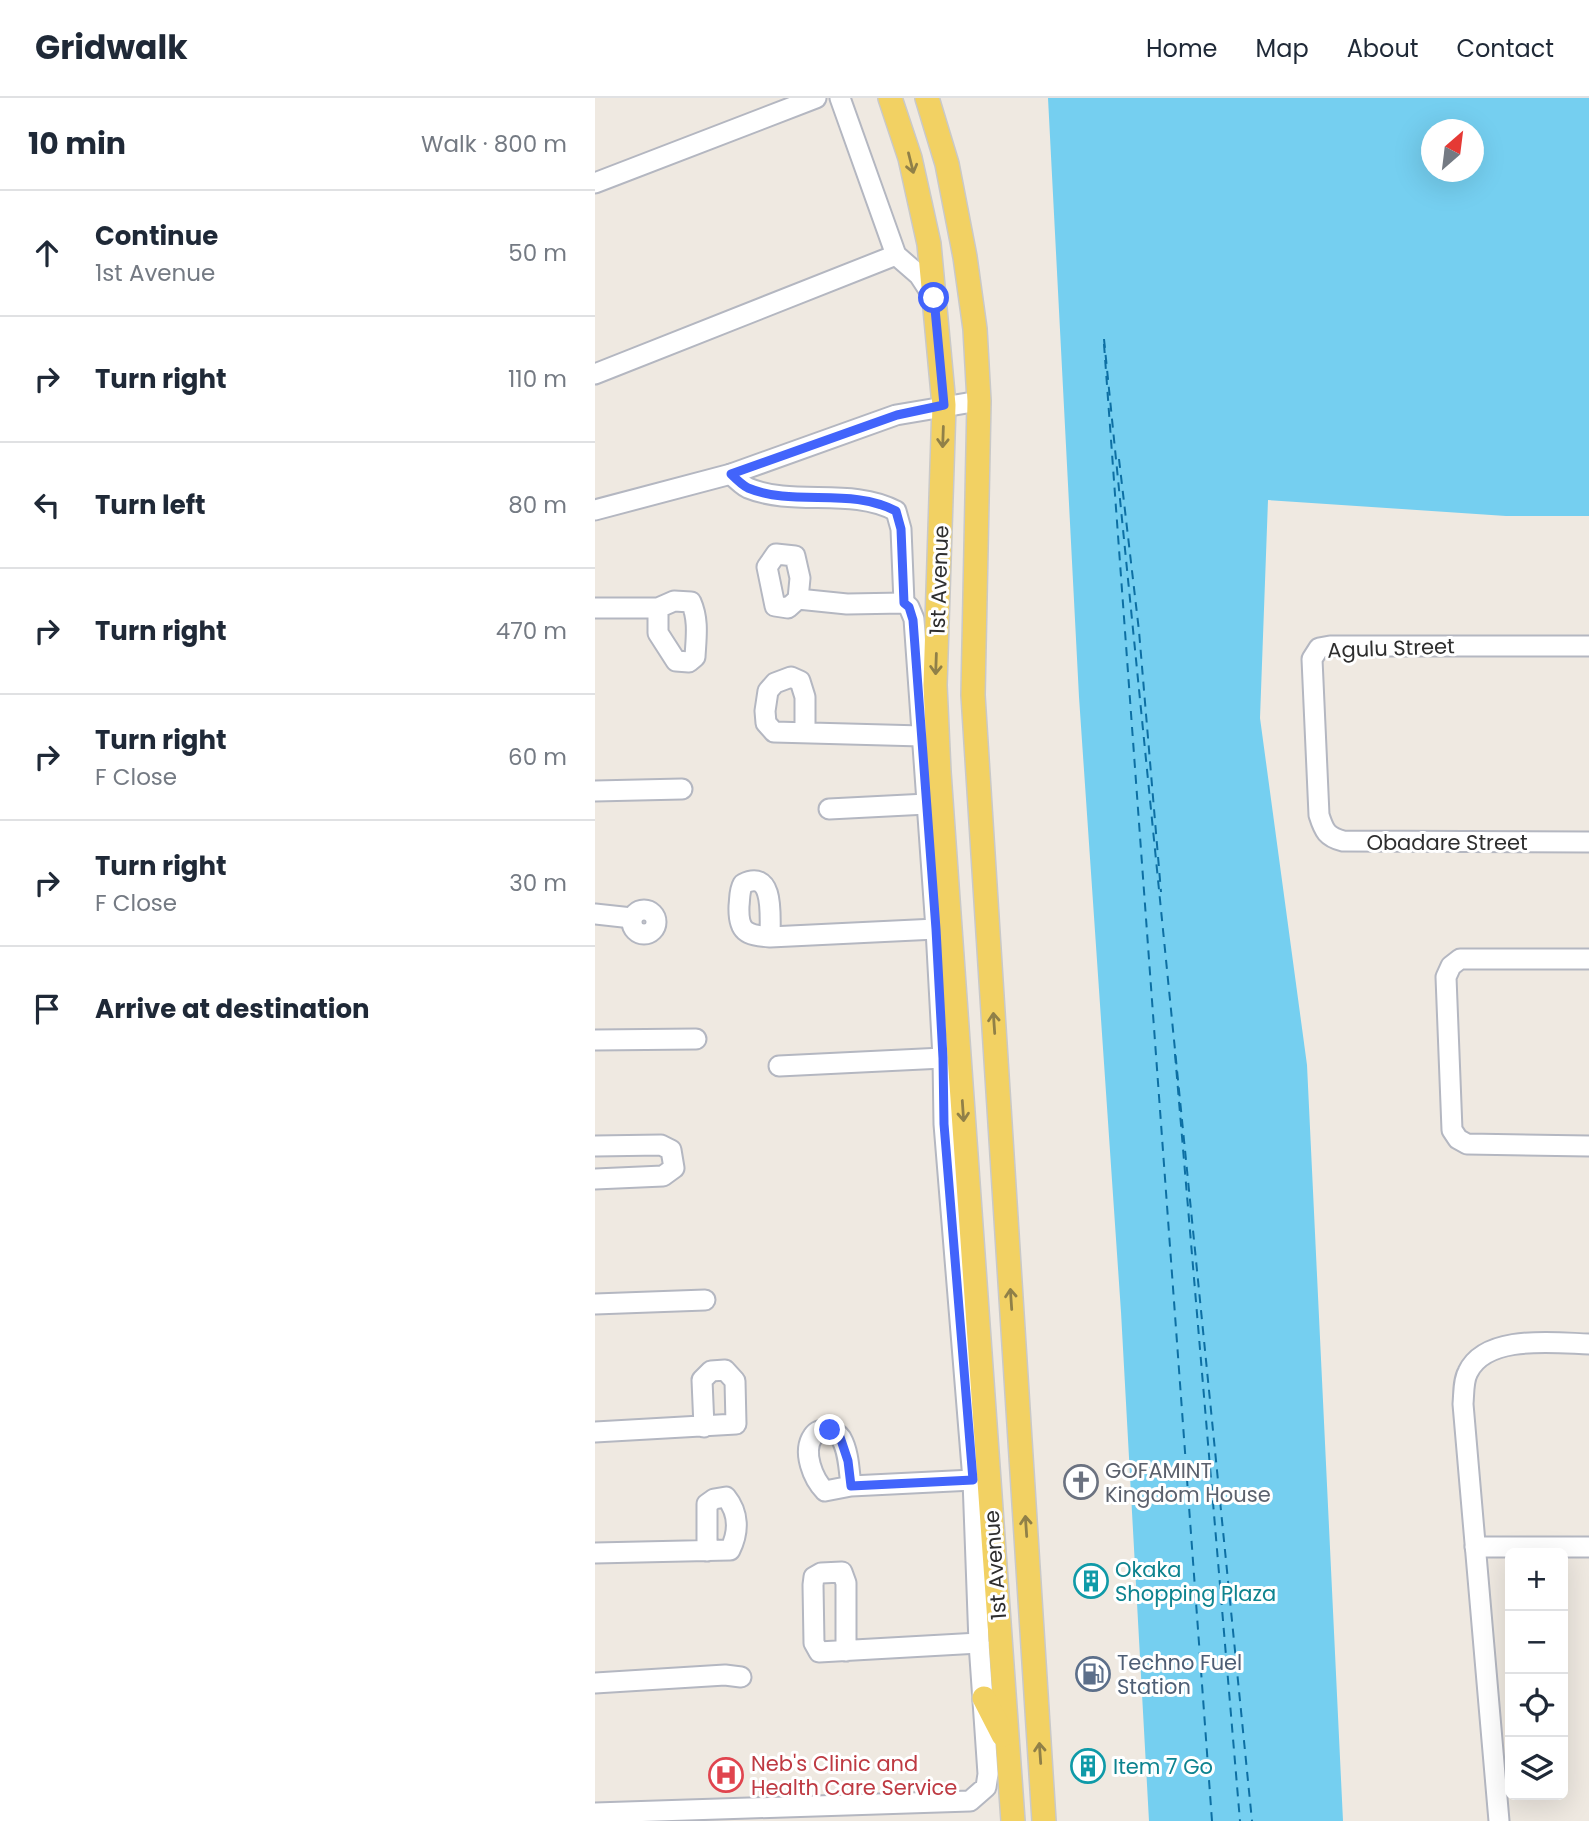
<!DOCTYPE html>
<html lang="en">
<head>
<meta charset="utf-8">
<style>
	:root { --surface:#fff; --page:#f6f6f7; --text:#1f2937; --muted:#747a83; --line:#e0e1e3 }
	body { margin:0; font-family:Poppins,sans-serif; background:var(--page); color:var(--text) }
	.controls { position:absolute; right:21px; bottom:21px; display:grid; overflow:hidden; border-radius:10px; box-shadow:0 7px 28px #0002 }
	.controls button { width:63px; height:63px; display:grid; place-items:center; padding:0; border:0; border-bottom:2px solid var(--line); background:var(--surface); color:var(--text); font:35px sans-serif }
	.compass { position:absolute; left:826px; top:21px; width:63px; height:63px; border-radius:50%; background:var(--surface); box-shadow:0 7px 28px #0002; rotate:28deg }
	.stop { position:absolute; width:21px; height:21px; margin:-16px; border:5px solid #4264fb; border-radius:50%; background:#fff }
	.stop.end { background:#4264fb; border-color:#fff; box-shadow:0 2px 7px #0008 }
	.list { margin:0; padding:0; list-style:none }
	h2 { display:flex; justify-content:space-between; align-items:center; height:91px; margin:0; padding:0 28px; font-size:30px }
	h2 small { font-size:23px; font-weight:400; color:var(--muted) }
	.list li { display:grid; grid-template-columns:46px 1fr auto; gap:21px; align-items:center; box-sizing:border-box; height:126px; padding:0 28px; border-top:2px solid var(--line) }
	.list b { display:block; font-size:26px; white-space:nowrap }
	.list p { margin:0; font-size:23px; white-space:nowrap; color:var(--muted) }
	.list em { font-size:23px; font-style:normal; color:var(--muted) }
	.icon { flex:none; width:38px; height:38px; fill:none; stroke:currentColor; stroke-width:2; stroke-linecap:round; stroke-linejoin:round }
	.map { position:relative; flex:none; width:994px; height:1723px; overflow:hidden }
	header { display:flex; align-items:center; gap:42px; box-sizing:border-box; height:98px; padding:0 35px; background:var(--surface); border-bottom:2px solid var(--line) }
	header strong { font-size:33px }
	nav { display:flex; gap:38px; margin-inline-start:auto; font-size:24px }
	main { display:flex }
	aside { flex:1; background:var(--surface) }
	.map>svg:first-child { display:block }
</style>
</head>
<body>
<header>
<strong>Gridwalk</strong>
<nav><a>Home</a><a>Map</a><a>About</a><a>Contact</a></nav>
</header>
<main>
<aside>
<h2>10 min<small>Walk · 800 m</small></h2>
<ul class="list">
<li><svg class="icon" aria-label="ahead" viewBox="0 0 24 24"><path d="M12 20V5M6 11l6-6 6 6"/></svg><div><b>Continue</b><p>1st Avenue</p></div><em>50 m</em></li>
<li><svg class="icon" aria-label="right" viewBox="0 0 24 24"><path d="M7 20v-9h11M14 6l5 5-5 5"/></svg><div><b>Turn right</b></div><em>110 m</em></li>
<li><svg class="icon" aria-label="left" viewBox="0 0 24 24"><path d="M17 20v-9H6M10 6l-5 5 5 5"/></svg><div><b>Turn left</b></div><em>80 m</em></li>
<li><svg class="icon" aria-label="right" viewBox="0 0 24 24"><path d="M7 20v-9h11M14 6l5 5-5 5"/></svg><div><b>Turn right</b></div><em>470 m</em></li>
<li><svg class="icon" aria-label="right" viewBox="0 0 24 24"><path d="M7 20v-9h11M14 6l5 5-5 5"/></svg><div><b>Turn right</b><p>F Close</p></div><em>60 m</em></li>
<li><svg class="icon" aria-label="right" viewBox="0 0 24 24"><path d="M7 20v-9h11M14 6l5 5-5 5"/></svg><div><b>Turn right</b><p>F Close</p></div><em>30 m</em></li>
<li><svg class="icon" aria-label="arrive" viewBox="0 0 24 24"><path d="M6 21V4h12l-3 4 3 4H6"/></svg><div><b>Arrive at destination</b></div></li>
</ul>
</aside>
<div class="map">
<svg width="994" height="1723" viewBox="0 0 994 1723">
	<rect width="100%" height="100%" fill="#efe9e1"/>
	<path fill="#75cff0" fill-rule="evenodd" d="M453,0H994V418H911L673,402L665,620L712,967L748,1723H554L526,1214L484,599ZM836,32H878V74H836Z"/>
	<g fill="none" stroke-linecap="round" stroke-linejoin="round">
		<g stroke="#0d6fa3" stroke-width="2" stroke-dasharray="9 7" stroke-linecap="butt">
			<polyline points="509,241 657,1723"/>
			<polyline points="509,246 617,1723"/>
			<polyline points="524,361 544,533 566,794"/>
			<polyline points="580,956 645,1723"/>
		</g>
		<g stroke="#b4b7c1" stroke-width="23">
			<g id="minor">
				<polyline points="245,0 301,157 324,177 339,200"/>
				<polyline points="0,85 221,0"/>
				<polyline points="0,276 301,157"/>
				<path d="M136,376C141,381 147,387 153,390C199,409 256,389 301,413L306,431L309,505"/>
				<polyline points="0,412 136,376 301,317 384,303"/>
				<path d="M0,510H63L79,503L96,504C104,522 101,540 100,559L94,564L81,563L63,535V510"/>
				<path d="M994,548H735L724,550L717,561L724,717C729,733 732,739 748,743L994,744"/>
				<polyline points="210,635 210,599 205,583 196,579 180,585 173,593 170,613 171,625 179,634 327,638"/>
				<polyline points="0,693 87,691"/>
				<polyline points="234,711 332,706"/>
				<circle cx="49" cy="824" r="12"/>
				<polyline points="0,816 37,820"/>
				<path d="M175,839C175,819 180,770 148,786C144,793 145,800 144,808C143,834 151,837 175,839L341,831"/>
				<polyline points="994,861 865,861 856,868 851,879 857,1032 863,1041 872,1046 994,1048"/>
				<polyline points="0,942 101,941"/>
				<polyline points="184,968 348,960"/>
				<polyline points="0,1048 66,1047 76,1052 79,1070 68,1078 0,1081"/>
				<polyline points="0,1206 110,1202"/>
				<polyline points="0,1334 141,1326 140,1283 130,1272 116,1273 107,1282 109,1329"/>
				<path d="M256,1388C254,1373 254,1354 246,1340C240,1331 224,1328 218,1338C207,1354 218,1381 230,1393L256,1388L378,1382"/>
				<polyline points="880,1449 994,1449"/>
				<path d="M0,1455L135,1452C144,1434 144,1415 131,1399L119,1401L112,1406V1453"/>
				<polyline points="251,1553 251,1485 247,1474 226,1475 219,1479 218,1487 219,1545 224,1554 384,1545"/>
				<polyline points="0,1585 130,1577 146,1579"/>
				<polyline points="0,1715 375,1703 391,1689 393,1676 384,1545 378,1382 349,1026 348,960 341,831 319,521 314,509 309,505 252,506 203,501 193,510 180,508 172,469 181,456 200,458 205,480 203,501"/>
				<path d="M904,1723L868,1306C869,1296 868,1283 873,1274C891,1236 959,1245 994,1246"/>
			</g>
		</g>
		<g stroke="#c9c9c9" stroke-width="26">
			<g id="major">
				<polyline points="295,0 315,60 334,146 349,307 340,587 344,674 418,1723"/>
				<polyline points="332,0 352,66 370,159 380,231 384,303 378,597 449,1723"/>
				<polyline points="389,1600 408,1637"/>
			</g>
		</g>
		<use href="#minor" stroke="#fff" stroke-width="19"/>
		<use href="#major" stroke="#f2d163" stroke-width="23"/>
	</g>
	<defs><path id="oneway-shaft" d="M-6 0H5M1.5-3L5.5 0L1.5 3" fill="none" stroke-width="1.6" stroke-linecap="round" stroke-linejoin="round" transform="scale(1.75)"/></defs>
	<g stroke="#908048">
		<use href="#oneway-shaft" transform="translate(316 65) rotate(76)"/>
		<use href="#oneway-shaft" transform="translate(348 339) rotate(92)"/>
		<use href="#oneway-shaft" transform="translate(341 566) rotate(92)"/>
		<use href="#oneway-shaft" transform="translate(399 925) rotate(-94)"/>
		<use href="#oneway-shaft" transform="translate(368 1013) rotate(86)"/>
		<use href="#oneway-shaft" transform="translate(416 1201) rotate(-94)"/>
		<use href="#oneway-shaft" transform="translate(431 1428) rotate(-94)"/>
		<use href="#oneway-shaft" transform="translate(445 1655) rotate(-94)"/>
	</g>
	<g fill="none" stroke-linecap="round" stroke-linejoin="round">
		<path stroke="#4264fb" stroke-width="9" d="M235,1332L245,1339L253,1363L256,1388L378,1382L349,1026L348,960L341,831L318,522L314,509L309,505L306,431L301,413C256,389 199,409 153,390C147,387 141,381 136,376L302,317L349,307L339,200"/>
	</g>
	<defs>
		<g id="church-ring" transform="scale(1.75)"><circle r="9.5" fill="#fff" stroke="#6b7280" stroke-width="1.5"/><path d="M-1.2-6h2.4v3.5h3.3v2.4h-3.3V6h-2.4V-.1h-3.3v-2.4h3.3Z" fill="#6b7280"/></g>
		<g id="building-ring" transform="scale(1.75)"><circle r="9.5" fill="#fff" stroke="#0f9aa8" stroke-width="1.5"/><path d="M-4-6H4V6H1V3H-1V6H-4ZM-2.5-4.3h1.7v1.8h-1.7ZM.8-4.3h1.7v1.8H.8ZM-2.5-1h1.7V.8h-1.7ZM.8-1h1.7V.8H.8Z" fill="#0f9aa8"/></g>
		<g id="fuel-ring" transform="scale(1.75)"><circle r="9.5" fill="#fff" stroke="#5c6f8a" stroke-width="1.5"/><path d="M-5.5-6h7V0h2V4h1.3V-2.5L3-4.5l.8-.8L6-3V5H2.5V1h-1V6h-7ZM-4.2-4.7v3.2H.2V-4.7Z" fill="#5c6f8a"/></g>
		<g id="hospital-ring" transform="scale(1.75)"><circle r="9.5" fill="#fff" stroke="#e0444e" stroke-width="1.5"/><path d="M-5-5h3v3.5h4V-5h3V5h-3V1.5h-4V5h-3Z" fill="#e0444e"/></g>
	</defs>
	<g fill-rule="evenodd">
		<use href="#church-ring" x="486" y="1384"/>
		<use href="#building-ring" x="496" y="1483"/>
		<use href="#fuel-ring" x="498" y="1576"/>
		<use href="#building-ring" x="493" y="1668"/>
		<use href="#hospital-ring" x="131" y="1677"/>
	</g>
	<g text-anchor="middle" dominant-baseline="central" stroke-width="6" stroke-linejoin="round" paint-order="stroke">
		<g font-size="21" fill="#2e2e2e" stroke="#fff">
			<text transform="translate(344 482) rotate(-88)">1st Avenue</text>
			<text transform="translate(796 550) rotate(-2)">Agulu Street</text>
			<text x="852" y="744">Obadare Street</text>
			<text transform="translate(400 1467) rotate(-94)">1st Avenue</text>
		</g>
		<g font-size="21" fill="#5b616d" stroke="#fff" text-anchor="start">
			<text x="510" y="1372">GOFAMINT<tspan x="510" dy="24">Kingdom House</tspan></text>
		</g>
		<g font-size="21" fill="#0d838f" stroke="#fff" text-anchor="start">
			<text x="520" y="1471">Okaka<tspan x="520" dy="24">Shopping Plaza</tspan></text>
			<text x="518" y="1668">Item 7 Go</text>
		</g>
		<g font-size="21" fill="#4e5e75" stroke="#fff" text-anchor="start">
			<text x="522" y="1564">Techno Fuel<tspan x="522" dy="24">Station</tspan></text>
		</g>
		<g font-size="21" fill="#be3a42" stroke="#fff" text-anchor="start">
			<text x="156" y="1665">Neb's Clinic and<tspan x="156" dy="24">Health Care Service</tspan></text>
		</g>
	</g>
</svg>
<div class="controls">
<button>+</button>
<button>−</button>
<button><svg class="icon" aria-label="locate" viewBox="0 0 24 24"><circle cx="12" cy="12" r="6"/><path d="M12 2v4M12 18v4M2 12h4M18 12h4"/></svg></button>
<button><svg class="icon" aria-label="layers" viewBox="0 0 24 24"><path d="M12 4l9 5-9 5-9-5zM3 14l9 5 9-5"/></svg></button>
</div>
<svg class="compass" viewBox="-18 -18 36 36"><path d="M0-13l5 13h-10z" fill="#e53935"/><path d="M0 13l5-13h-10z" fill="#747a83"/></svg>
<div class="stop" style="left:339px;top:200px"></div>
<div class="stop end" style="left:235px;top:1332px"></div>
</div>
</main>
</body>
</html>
